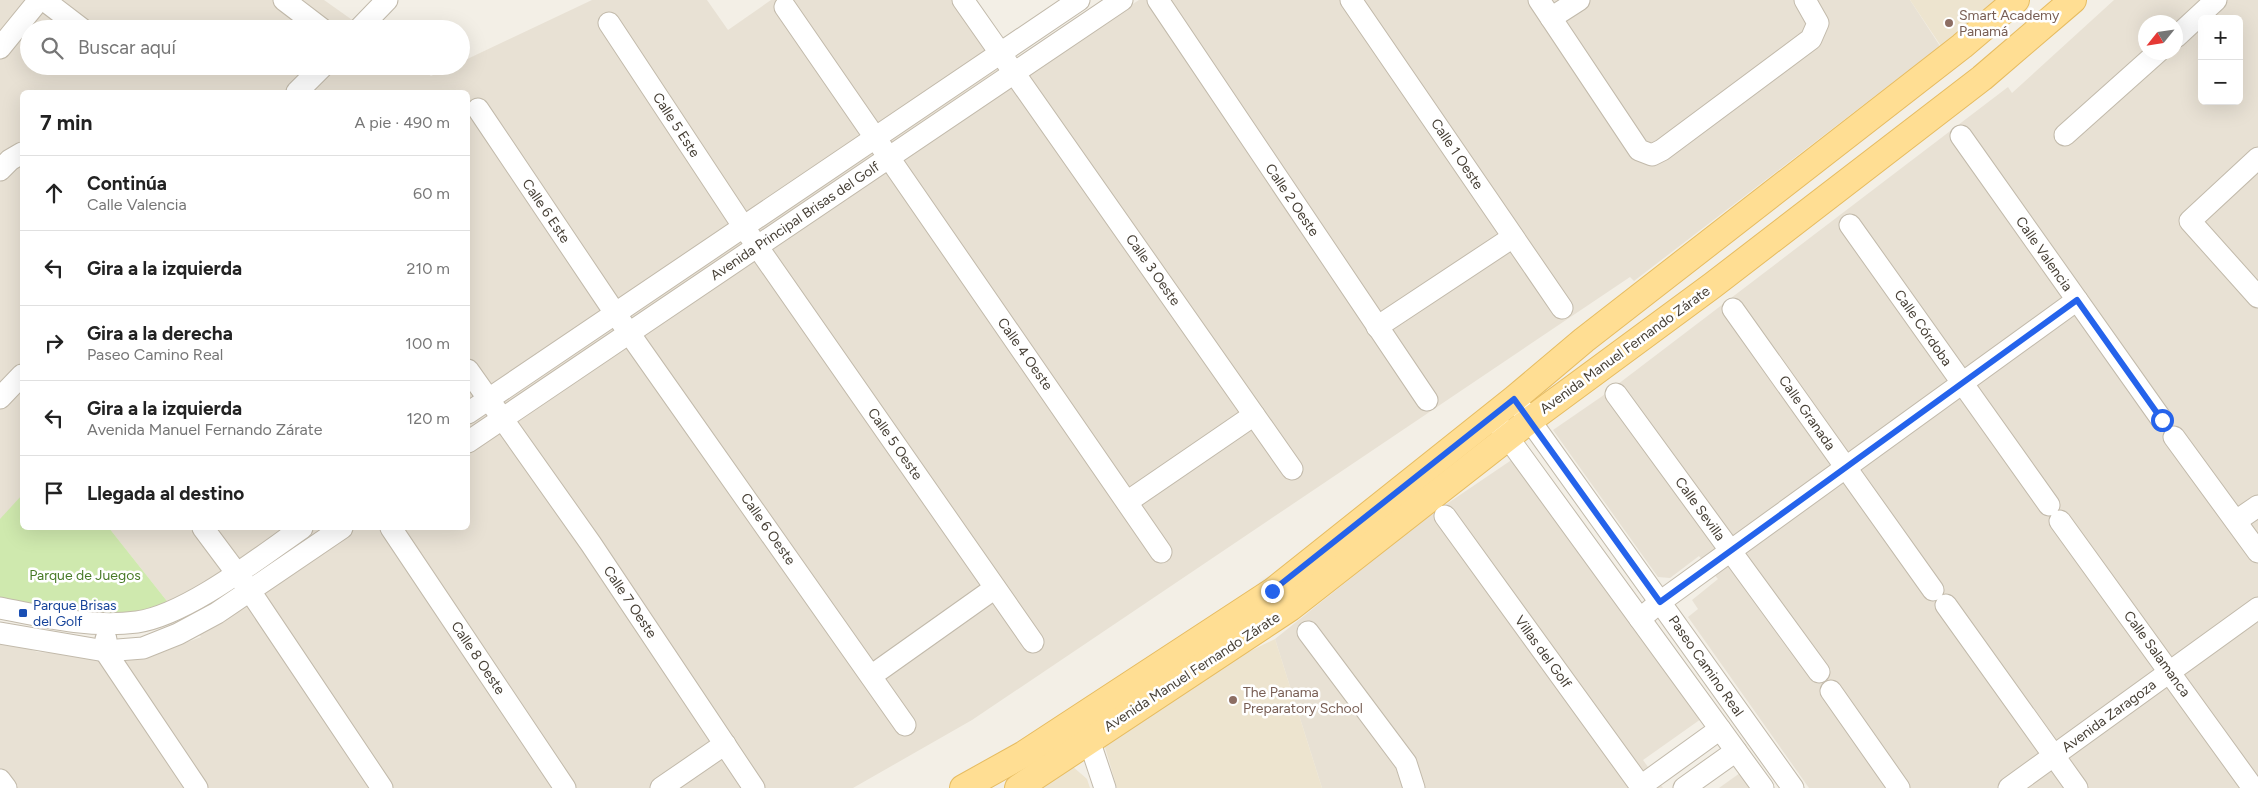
<!DOCTYPE html>
<html lang="es">
<head>
<meta charset="utf-8">
<style>
	:root { --surface:#fff; --page:#f2f2f2; --text:#222; --muted:#767676; --line:#e0e0e0 }
	body { margin:0; font-family:Figtree,sans-serif; background:var(--page); color:var(--text) }
	.controls { position:absolute; right:15px; top:15px; display:grid; overflow:hidden; border-radius:8px; box-shadow:0 5px 20px #0002 }
	.controls button { width:45px; height:45px; display:grid; place-items:center; padding:0; border:0; border-bottom:1px solid var(--line); background:var(--surface); color:var(--text); font:25px sans-serif }
	.compass { position:absolute; left:2138px; top:15px; width:45px; height:45px; border-radius:50%; background:var(--surface); box-shadow:0 5px 20px #0002; rotate:240deg }
	.stop { position:absolute; width:15px; height:15px; margin:-11px; border:4px solid #2563eb; border-radius:50%; background:#fff }
	.stop.end { background:#2563eb; border-color:#fff; box-shadow:0 1px 5px #0008 }
	.list { margin:0; padding:0; list-style:none }
	h2 { display:flex; justify-content:space-between; align-items:center; height:65px; margin:0; padding:0 20px; font-size:21px }
	h2 small { font-size:16px; font-weight:400; color:var(--muted) }
	.list li { display:grid; grid-template-columns:32px 1fr auto; gap:15px; align-items:center; box-sizing:border-box; height:75px; padding:0 20px; border-top:1px solid var(--line) }
	.list b { display:block; font-size:19px; white-space:nowrap }
	.list p { margin:0; font-size:16px; white-space:nowrap; color:var(--muted) }
	.list em { font-size:16px; font-style:normal; color:var(--muted) }
	.icon { flex:none; width:28px; height:28px; fill:none; stroke:currentColor; stroke-width:2; stroke-linecap:round; stroke-linejoin:round }
	.map { position:relative; flex:none; width:2258px; height:788px; overflow:hidden }
	.search { position:absolute; background:var(--surface); box-shadow:0 5px 20px #0002; left:20px; top:20px; width:450px; height:55px; display:flex; align-items:center; gap:12px; box-sizing:border-box; padding:0 18px; border-radius:28px; color:var(--muted); font-size:19px }
	.panel { position:absolute; background:var(--surface); box-shadow:0 5px 20px #0002; left:20px; top:90px; width:450px; height:440px; border-radius:8px }
	.map>svg:first-child { display:block }
</style>
</head>
<body>
<div class="map">
<svg width="2258" height="788" viewBox="0 0 2258 788">
	<rect width="100%" height="100%" fill="#f3efe6"/>
	<g fill="#e8e1d4" fill-rule="evenodd">
		<polygon points="0,0 324,0 365,29 29,29 29,66 417,66 431,76 452,66 461,66 461,62 592,0 707,0 728,30 771,0 972,0 1024,74 1139,0 1910,0 1940,46 1634,281 1630,277 972,720 853,788 0,788 0,640 38,652 142,659 201,637 174,610 109,528 468,528 468,92 22,92 22,500 0,523"/>
		<path d="M2114,0H2258V788H1809L1688,617L1698,609L1692,600L1718,579L1699,556L1670,578L1658,577L1553,430L1601,397L2008,87L2012,93ZM2202,19H2239V101H2202ZM2146,22H2176V52H2146Z"/>
		<polygon points="1513,459 1701,719 1643,760 1663,788 1322,788 1275,639 1426,518"/>
		<polygon points="1740,773 1751,788 1719,788"/>
	</g>
	<g fill="#ede4cf">
		<polygon points="1910,0 1999,0 1943,49"/>
		<polygon points="1275,639 1322,788 1117,788 1104,744 1240,656"/>
		<polygon points="1072,766 1087,779 1090,788 1035,788"/>
	</g>
	<polygon fill="#cfe9ae" points="22,495 22,528 109,528 174,610 138,622 0,608 0,519"/>
	<g fill="none" stroke-linecap="round" stroke-linejoin="round">
		<g stroke="#c2baab" stroke-width="23">
			<g id="minor">
				<polyline points="44,0 82,29"/>
				<polyline points="284,0 322,29"/>
				<polyline points="963,0 1292,469"/>
				<polyline points="1158,0 1427,400"/>
				<polyline points="1351,0 1562,308"/>
				<polyline points="1539,0 1639,150 1652,155 1662,150 1811,39 1818,23 1805,0"/>
				<polyline points="785,7 1161,552"/>
				<polyline points="1551,18 1579,0"/>
				<polyline points="609,23 743,226 1033,642"/>
				<polyline points="359,29 387,0"/>
				<polyline points="2176,37 2216,0"/>
				<polyline points="0,48 39,0"/>
				<polyline points="297,92 323,66"/>
				<polyline points="478,109 615,313 905,725"/>
				<polyline points="2065,135 2158,52"/>
				<polyline points="1961,136 2162,420"/>
				<polyline points="2258,158 2190,221 2258,297"/>
				<polyline points="0,170 10,160 22,153"/>
				<polyline points="1850,225 2049,505"/>
				<polyline points="1733,309 1933,590"/>
				<polyline points="1377,327 1513,237"/>
				<polyline points="468,370 591,544 754,788"/>
				<polyline points="1616,394 1819,672"/>
				<polyline points="0,398 22,375"/>
				<polyline points="1521,408 1793,788"/>
				<polyline points="468,413 1079,0"/>
				<polyline points="1498,424 1763,788"/>
				<polyline points="2174,437 2258,552"/>
				<polyline points="468,442 1122,0"/>
				<polyline points="1127,502 1254,415"/>
				<polyline points="1445,516 1642,788"/>
				<polyline points="2060,521 2253,788"/>
				<polyline points="2236,521 2258,506"/>
				<polyline points="203,528 250,591 382,788"/>
				<polyline points="391,528 565,788"/>
				<polyline points="1946,605 2077,788"/>
				<path d="M0,608C45,617 90,628 137,622C187,615 260,557 302,528"/>
				<polyline points="1640,619 1660,602 2077,300"/>
				<polyline points="1308,632 1406,763 1414,788"/>
				<polyline points="0,633 105,651 143,648 178,634 217,613 342,528"/>
				<polyline points="106,639 105,651 197,788"/>
				<polyline points="871,676 995,588"/>
				<polyline points="1831,691 1899,788"/>
				<polyline points="1081,728 1089,740 1105,788"/>
				<polyline points="0,780 6,788"/>
				<polyline points="1641,786 1720,729"/>
				<polyline points="661,788 725,744"/>
				<polyline points="1684,788 1736,751"/>
				<polyline points="2009,788 2258,608"/>
			</g>
		</g>
		<g stroke="#e6bc61" stroke-width="28">
			<g id="major">
				<polyline points="963,788 1024,754 1273,591 1514,399 1584,340 1962,46 2016,0"/>
				<polyline points="1018,788 1290,608 1530,420 1713,285 1982,78 2073,0"/>
			</g>
		</g>
		<use href="#minor" stroke="#fff" stroke-width="21"/>
		<use href="#major" stroke="#ffde93" stroke-width="26"/>
	</g>
	<g fill="none" stroke-linecap="round" stroke-linejoin="round">
		<polyline stroke="#2563eb" stroke-width="6" points="1272,591 1514,399 1660,602 2077,300 2162,420"/>
	</g>
	<g fill="#8d6e63" stroke="#fff" stroke-width="2">
		<circle cx="1949" cy="23" r="5"/>
		<circle cx="1233" cy="700" r="5"/>
	</g>
	<rect fill="#1a4fb4" stroke="#fff" stroke-width="2" x="18" y="608" width="10" height="10" rx="2.5"/>
	<g text-anchor="middle" dominant-baseline="central" stroke-width="5" stroke-linejoin="round" paint-order="stroke">
		<g font-size="14" fill="#785e54" stroke="#fff" text-anchor="start">
			<text x="1959" y="15">Smart Academy<tspan x="1959" dy="16">Panamá</tspan></text>
			<text x="1243" y="692">The Panama<tspan x="1243" dy="16">Preparatory School</tspan></text>
		</g>
		<g font-size="14" fill="#463f35" stroke="#fff">
			<text transform="translate(676 125) rotate(57)">Calle 5 Este</text>
			<text transform="translate(1457 154) rotate(56)">Calle 1 Oeste</text>
			<text transform="translate(1292 200) rotate(56)">Calle 2 Oeste</text>
			<text transform="translate(546 211) rotate(56)">Calle 6 Este</text>
			<text transform="translate(795 221) rotate(-34)">Avenida Principal Brisas del Golf</text>
			<text transform="translate(2044 254) rotate(55)">Calle Valencia</text>
			<text transform="translate(1153 270) rotate(55)">Calle 3 Oeste</text>
			<text transform="translate(1923 328) rotate(55)">Calle Córdoba</text>
			<text transform="translate(1625 350) rotate(-36)">Avenida Manuel Fernando Zárate</text>
			<text transform="translate(1025 354) rotate(55)">Calle 4 Oeste</text>
			<text transform="translate(1807 413) rotate(55)">Calle Granada</text>
			<text transform="translate(895 444) rotate(55)">Calle 5 Oeste</text>
			<text transform="translate(1700 509) rotate(54)">Calle Sevilla</text>
			<text transform="translate(768 529) rotate(55)">Calle 6 Oeste</text>
			<text transform="translate(630 602) rotate(56)">Calle 7 Oeste</text>
			<text transform="translate(1543 652) rotate(54)">Villas del Golf</text>
			<text transform="translate(2157 654) rotate(54)">Calle Salamanca</text>
			<text transform="translate(478 658) rotate(56)">Calle 8 Oeste</text>
			<text transform="translate(1706 666) rotate(55)">Paseo Camino Real</text>
			<text transform="translate(1192 672) rotate(-33)">Avenida Manuel Fernando Zárate</text>
			<text transform="translate(2109 716) rotate(-36)">Avenida Zaragoza</text>
		</g>
		<g font-size="14" fill="#487a27" stroke="#fff">
			<text x="85" y="575">Parque de Juegos</text>
		</g>
		<g font-size="14" fill="#164399" stroke="#fff" text-anchor="start">
			<text x="33" y="605">Parque Brisas<tspan x="33" dy="16">del Golf</tspan></text>
		</g>
	</g>
</svg>
<div class="controls">
<button>+</button>
<button>−</button>
</div>
<svg class="compass" viewBox="-18 -18 36 36"><path d="M0-13l5 13h-10z" fill="#e53935"/><path d="M0 13l5-13h-10z" fill="#767676"/></svg>
<div class="stop" style="left:2162px;top:420px"></div>
<div class="stop end" style="left:1272px;top:591px"></div>
<div class="search"><svg class="icon" aria-label="search" viewBox="0 0 24 24"><circle cx="10" cy="10" r="6"/><path d="M15 15l6 6"/></svg>Buscar aquí</div>
<section class="panel">
<h2>7 min<small>A pie · 490 m</small></h2>
<ul class="list">
<li><svg class="icon" aria-label="ahead" viewBox="0 0 24 24"><path d="M12 20V5M6 11l6-6 6 6"/></svg><div><b>Continúa</b><p>Calle Valencia</p></div><em>60 m</em></li>
<li><svg class="icon" aria-label="left" viewBox="0 0 24 24"><path d="M17 20v-9H6M10 6l-5 5 5 5"/></svg><div><b>Gira a la izquierda</b></div><em>210 m</em></li>
<li><svg class="icon" aria-label="right" viewBox="0 0 24 24"><path d="M7 20v-9h11M14 6l5 5-5 5"/></svg><div><b>Gira a la derecha</b><p>Paseo Camino Real</p></div><em>100 m</em></li>
<li><svg class="icon" aria-label="left" viewBox="0 0 24 24"><path d="M17 20v-9H6M10 6l-5 5 5 5"/></svg><div><b>Gira a la izquierda</b><p>Avenida Manuel Fernando Zárate</p></div><em>120 m</em></li>
<li><svg class="icon" aria-label="arrive" viewBox="0 0 24 24"><path d="M6 21V4h12l-3 4 3 4H6"/></svg><div><b>Llegada al destino</b></div></li>
</ul>
</section>
</div>
</body>
</html>
